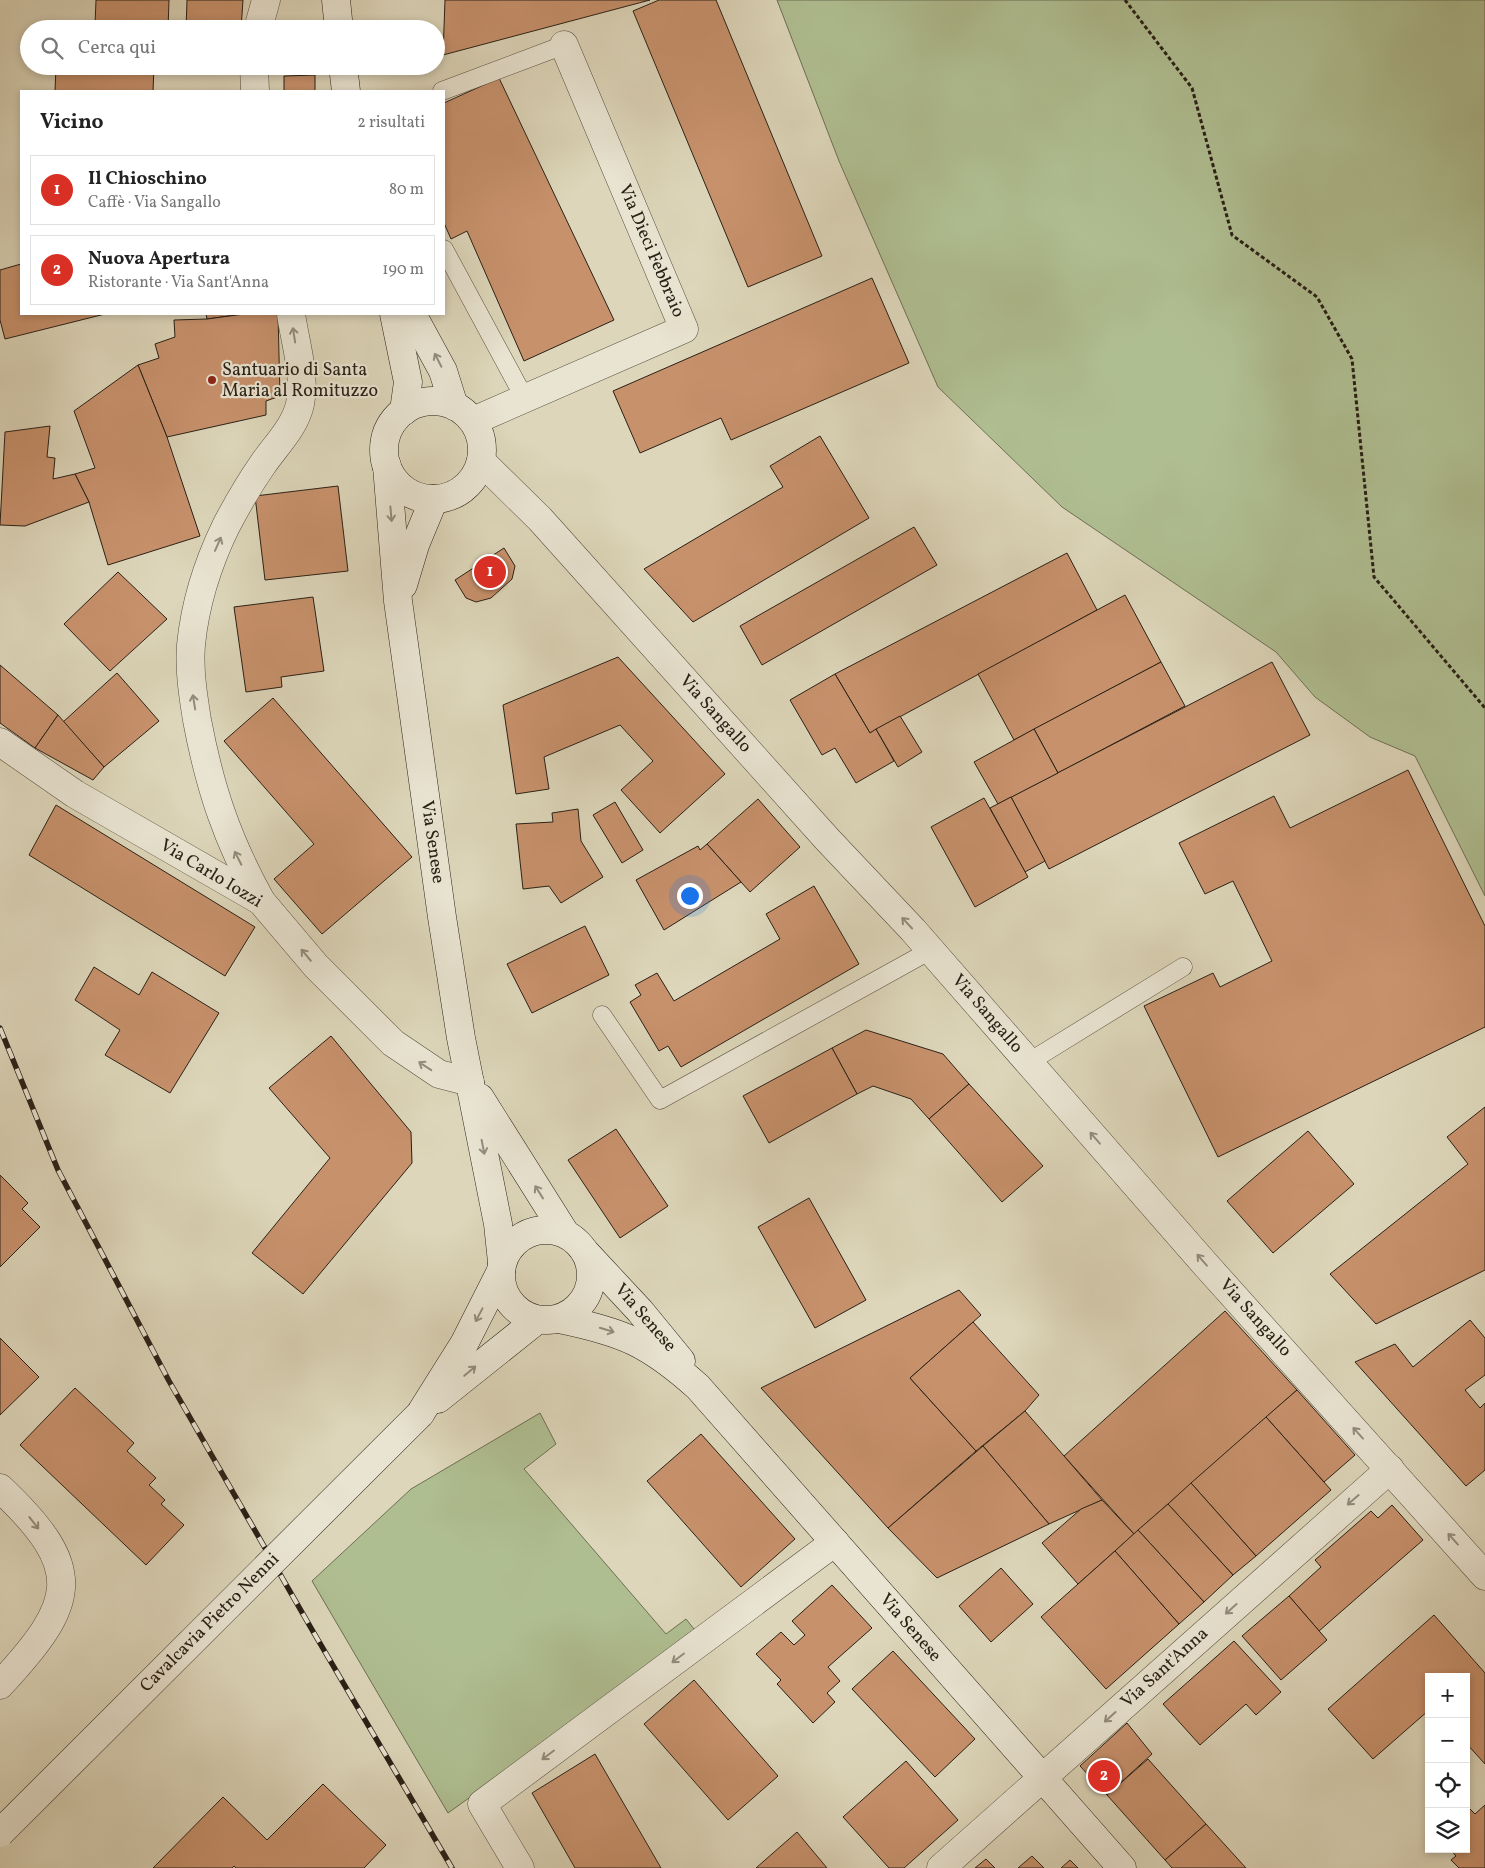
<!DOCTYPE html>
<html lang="it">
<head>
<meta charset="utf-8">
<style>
	:root { --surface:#fff; --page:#f6f6f6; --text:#222; --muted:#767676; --line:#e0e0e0; --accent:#d93025 }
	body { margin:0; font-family:Vollkorn,serif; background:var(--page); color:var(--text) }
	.controls { position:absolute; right:15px; bottom:15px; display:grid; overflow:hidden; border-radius:0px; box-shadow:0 2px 8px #0003 }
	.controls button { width:45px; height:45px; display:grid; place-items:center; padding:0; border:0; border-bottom:1px solid var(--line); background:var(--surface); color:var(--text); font:25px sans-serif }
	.you { position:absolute; left:689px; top:895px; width:18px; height:18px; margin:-12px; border:4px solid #fff; border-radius:50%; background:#1a73e8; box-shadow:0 0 0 8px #1a73e833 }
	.badge { display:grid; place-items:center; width:32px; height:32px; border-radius:50%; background:var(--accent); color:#fff; font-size:16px; font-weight:700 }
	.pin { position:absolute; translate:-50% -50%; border:2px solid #fff; box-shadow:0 1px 5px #0006 }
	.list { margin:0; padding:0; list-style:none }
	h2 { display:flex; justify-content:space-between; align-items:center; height:65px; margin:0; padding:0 20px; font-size:21px }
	h2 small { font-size:16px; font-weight:400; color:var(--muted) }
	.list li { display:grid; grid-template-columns:32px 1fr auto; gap:15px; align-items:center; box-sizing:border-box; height:70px; margin:0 10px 10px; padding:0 10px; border:1px solid var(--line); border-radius:0px }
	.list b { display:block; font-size:19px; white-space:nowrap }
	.list p { margin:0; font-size:16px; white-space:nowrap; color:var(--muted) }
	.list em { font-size:16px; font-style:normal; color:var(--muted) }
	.icon { flex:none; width:28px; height:28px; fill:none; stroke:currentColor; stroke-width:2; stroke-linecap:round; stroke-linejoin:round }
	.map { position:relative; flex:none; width:1485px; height:1868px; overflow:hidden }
	.search { position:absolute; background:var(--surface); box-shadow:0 2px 8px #0003; left:20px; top:20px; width:425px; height:55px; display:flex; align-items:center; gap:12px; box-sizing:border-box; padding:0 18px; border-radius:28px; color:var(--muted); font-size:19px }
	.panel { position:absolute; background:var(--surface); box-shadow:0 2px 8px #0003; left:20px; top:90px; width:425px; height:225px; border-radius:0px }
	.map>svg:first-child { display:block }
</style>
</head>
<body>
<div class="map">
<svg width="1485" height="1868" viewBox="0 0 1485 1868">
	<rect width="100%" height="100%" fill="#ddd6ba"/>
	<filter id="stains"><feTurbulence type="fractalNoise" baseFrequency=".004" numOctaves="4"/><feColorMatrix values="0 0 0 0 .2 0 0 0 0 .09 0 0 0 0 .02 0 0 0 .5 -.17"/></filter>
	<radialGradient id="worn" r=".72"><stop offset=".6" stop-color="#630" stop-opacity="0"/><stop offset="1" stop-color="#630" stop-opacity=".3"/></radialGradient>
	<g fill="#afbe91" stroke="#6c6f54">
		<polygon points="777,0 1485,0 1485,896 1415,756 1370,737 1315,697 1276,652 1062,507 938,387 839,161"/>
		<polygon points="540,1413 556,1444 524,1469 666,1634 686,1619 698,1634 448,1813 312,1581 411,1489"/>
	</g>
	<g fill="#c7916c" stroke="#292016">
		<polygon points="96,0 169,0 168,29 58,29 58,23 95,25"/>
		<polygon points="187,0 243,0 241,29 186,29"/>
		<polygon points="445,0 650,0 443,55"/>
		<polygon points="659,0 716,0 822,256 748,287 633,11"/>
		<polygon points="56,66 154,66 153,91 55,91"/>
		<polygon points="315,75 315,91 284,91 284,76"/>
		<polygon points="499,78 614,320 524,361 467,231 451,239 444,223 444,103"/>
		<polygon points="21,264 21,314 105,314 5,339 0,320 0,270"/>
		<polygon points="872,278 909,363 731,440 721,418 640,453 613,391"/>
		<polygon points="206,314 244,314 207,319"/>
		<polygon points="244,314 278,314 280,396 266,401 266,415 167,437 138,365 159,358 155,344 175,337 174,320 207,319"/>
		<polygon points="138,365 167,437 200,536 108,565 89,502 75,474 95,468 74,411"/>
		<polygon points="50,426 47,457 55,458 53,479 75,474 89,502 25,526 0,525 5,432"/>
		<polygon points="820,436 869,518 693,622 644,569 783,487 770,466"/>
		<polygon points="338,486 348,571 265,580 255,496"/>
		<polygon points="914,527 937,565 762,665 740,626"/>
		<polygon points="504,548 515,566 512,579 491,598 476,602 466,598 455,580"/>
		<polygon points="1067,553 1097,610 870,733 835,674"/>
		<polygon points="118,572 167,619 110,671 64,624"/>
		<polygon points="1125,595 1161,662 1014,740 978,674"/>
		<polygon points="313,597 324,671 281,677 282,687 246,692 234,607"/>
		<polygon points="618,657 725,774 660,833 621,790 653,761 620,725 544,757 549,789 516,794 503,705"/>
		<polygon points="1161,662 1185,706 1058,773 1034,729"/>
		<polygon points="1272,662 1310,735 1049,869 1011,797"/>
		<polygon points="0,665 58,715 35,748 0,723"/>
		<polygon points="117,673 159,721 104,767 63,722"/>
		<polygon points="835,674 870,733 876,729 894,761 856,783 835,748 822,755 790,700"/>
		<polygon points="273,698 412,857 322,934 274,879 314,844 224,741"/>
		<polygon points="58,715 104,767 93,780 35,748"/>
		<polygon points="900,716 922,752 898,767 876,729"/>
		<polygon points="1034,729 1058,773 998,804 974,762"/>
		<polygon points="1408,770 1485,926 1485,1027 1218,1157 1144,1006 1213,973 1220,987 1272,961 1233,881 1205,894 1179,843 1274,796 1290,828"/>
		<polygon points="1011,797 1045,861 1025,872 990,808"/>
		<polygon points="984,798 1028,877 975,907 931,827"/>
		<polygon points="758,799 800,847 750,892 707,844"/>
		<polygon points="615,802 643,850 622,863 593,815"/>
		<polygon points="56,805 255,927 225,976 29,855"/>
		<polygon points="578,809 581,841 603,877 561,903 549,886 523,889 516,824 553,822 552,813"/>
		<polygon points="707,844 741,882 664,930 636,880 698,846 700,850"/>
		<polygon points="814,886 859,964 681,1067 668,1046 659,1051 630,1002 641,995 635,985 657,973 674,1001 780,939 766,914"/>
		<polygon points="585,926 609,975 532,1013 507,964"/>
		<polygon points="94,967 139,995 152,972 219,1013 170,1093 105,1055 120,1030 75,1000"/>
		<polygon points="866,1030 943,1054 969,1084 929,1119 911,1099 873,1086 857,1094 832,1048"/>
		<polygon points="331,1036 411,1132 412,1163 303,1294 252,1253 330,1158 269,1088"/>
		<polygon points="832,1048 857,1094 769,1143 743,1096"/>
		<polygon points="969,1084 1043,1166 1002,1202 929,1119"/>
		<polygon points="1485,1107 1485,1270 1376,1324 1330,1274 1468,1164 1447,1137"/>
		<polygon points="616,1129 668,1206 620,1238 568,1160"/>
		<polygon points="1308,1131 1354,1184 1273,1253 1227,1201"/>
		<polygon points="0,1175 28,1203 22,1209 40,1227 0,1267"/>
		<polygon points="809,1198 866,1300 815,1328 758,1227"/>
		<polygon points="959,1290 981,1315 910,1378 976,1451 888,1528 761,1388"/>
		<polygon points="1225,1311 1297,1390 1134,1534 1064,1456"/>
		<polygon points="1470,1320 1485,1338 1485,1375 1465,1390 1480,1408 1485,1403 1485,1470 1466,1486 1355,1362 1395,1344 1413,1367"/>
		<polygon points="973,1322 1039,1395 1025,1411 976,1451 910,1378"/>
		<polygon points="0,1338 39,1377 0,1415"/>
		<polygon points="75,1388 134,1443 127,1451 156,1478 149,1485 165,1500 161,1504 184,1525 146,1565 20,1445"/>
		<polygon points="1297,1390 1355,1455 1324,1482 1266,1417"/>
		<polygon points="1025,1411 1064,1456 1102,1500 1049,1524 983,1446"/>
		<polygon points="1266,1417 1331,1490 1256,1556 1191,1483"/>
		<polygon points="701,1434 795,1539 741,1587 647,1481"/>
		<polygon points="983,1446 1049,1524 937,1578 888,1528"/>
		<polygon points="1191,1483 1256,1556 1233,1575 1168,1504"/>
		<polygon points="1102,1500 1134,1534 1078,1584 1042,1543 1081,1509"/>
		<polygon points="1168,1504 1233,1575 1204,1602 1138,1530"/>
		<polygon points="1392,1505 1423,1540 1319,1631 1289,1596 1321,1567 1315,1560 1371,1511 1378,1518"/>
		<polygon points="1138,1530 1204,1602 1179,1624 1115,1551"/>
		<polygon points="1115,1551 1179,1624 1106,1689 1041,1617"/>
		<polygon points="1001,1568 1033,1604 991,1642 959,1606"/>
		<polygon points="832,1585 872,1628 828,1667 840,1681 827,1693 835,1702 813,1723 777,1684 781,1680 756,1654 781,1632 794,1645 805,1635 792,1621"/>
		<polygon points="1289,1596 1327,1640 1281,1680 1242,1636"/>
		<polygon points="1434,1615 1485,1673 1485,1764 1466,1743 1466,1677 1429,1677 1429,1710 1373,1759 1328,1709"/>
		<polygon points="1234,1641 1281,1692 1256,1715 1246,1704 1200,1745 1163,1704"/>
		<polygon points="893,1651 975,1739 935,1777 852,1689"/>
		<polygon points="694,1680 778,1776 728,1820 644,1724"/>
		<polygon points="1127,1723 1152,1754 1107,1795 1080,1766"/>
		<polygon points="595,1754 661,1868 575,1868 532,1793"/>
		<polygon points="1148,1759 1206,1824 1165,1860 1107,1795"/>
		<polygon points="906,1761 958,1820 904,1868 889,1868 843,1817"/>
		<polygon points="323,1784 386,1845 364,1868 236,1868 234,1866 232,1868 153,1868 223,1797 267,1840"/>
		<polygon points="1485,1805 1485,1868 1459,1868 1451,1860 1456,1856 1450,1849 1466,1849 1466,1810 1469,1808 1475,1814"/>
		<polygon points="1206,1824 1246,1868 1172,1868 1165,1860"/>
		<polygon points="797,1832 827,1868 756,1868"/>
		<polygon points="1032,1856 1044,1868 1018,1868"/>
		<polygon points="986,1859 995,1868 975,1868"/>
		<polygon points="1070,1860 1078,1868 1061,1868"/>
	</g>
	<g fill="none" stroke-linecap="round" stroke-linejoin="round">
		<g stroke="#564e3f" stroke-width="19">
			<g id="service">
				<polyline points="442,91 564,45"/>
				<polyline points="444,249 525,399"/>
				<polyline points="602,1015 660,1100 931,950"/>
				<polyline points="1029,1062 1183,967"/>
			</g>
		</g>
		<g stroke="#564e3f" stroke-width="29">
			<g id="minor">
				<polyline points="258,29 266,0"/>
				<polyline points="254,66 255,91"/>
				<polyline points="473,421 684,329 564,45"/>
				<polyline points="481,461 540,519 827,839 913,930 1205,1264 1485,1576"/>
				<polyline points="0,742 75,794 261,901 316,966 393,1043 439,1074 470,1082"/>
				<path d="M261,901C227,839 210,789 197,720C193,695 189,670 191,645C195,604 208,563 226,526C237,505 249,484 263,464C276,445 295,427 300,404C306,376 295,342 291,314"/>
				<path d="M0,1488C87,1570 76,1603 0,1685"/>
				<polyline points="520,1868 482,1804 835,1542"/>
				<polyline points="941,1868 1390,1469"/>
			</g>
		</g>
		<g stroke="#292016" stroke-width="29">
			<g id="secondary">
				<polyline points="336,0 339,29"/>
				<polyline points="343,66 346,91"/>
				<polyline points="394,314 408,382 404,411"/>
				<polyline points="412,314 443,371 454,406"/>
				<circle cx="433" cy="450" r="49"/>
				<polyline points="387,466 398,601 442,917 461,1038 498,1224 502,1262"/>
				<polyline points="403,585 415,545 434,499"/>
				<polyline points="480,1098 565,1233"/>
				<circle cx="546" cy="1275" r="45"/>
				<polyline points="586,1253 640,1311 681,1361"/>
				<path d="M559,1319C623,1332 649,1343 698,1387L1122,1868"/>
				<polyline points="438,1399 537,1320"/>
				<polyline points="420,1414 464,1344 501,1271"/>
			</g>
		</g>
		<polyline stroke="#292016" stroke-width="3" stroke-dasharray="4 2.5" stroke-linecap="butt" points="1125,0 1192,88 1232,235 1317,297 1352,359 1374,577 1485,708"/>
		<use href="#service" stroke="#e9e4d2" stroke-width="18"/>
		<use href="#minor" stroke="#e9e4d2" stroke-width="28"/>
		<use href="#secondary" stroke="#e9e4d2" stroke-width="28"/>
		<g stroke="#292016" stroke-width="5.5">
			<polyline id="rail" points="0,1028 58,1170 169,1381 311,1628 452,1868"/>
		</g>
		<use href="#rail" stroke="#e9e4d2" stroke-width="4" stroke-dasharray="11" stroke-linecap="butt"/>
		<g stroke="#292016" stroke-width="29" stroke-linecap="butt">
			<polyline id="secondary-bridge" points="0,1833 420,1414"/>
		</g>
		<use href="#secondary-bridge" stroke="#e9e4d2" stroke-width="28"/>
	</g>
	<defs><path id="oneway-shaft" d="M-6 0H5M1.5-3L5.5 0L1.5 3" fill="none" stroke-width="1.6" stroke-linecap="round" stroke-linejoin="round" transform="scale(1.25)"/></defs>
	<g stroke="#938c7d">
		<use href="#oneway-shaft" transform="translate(294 335) rotate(-99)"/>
		<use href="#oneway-shaft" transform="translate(438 360) rotate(-117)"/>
		<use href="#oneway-shaft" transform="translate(391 514) rotate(85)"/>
		<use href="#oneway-shaft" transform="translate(218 544) rotate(-66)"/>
		<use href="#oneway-shaft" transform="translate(194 702) rotate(-99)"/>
		<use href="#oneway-shaft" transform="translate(238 858) rotate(-117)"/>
		<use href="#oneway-shaft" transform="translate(907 923) rotate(-133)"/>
		<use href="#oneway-shaft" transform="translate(306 955) rotate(-130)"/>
		<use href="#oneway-shaft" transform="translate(425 1066) rotate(-147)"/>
		<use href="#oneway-shaft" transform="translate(1095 1138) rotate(-131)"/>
		<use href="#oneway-shaft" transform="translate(483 1147) rotate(79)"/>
		<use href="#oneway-shaft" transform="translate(539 1192) rotate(-122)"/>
		<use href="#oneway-shaft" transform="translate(1202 1260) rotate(-131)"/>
		<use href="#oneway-shaft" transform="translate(479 1315) rotate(118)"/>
		<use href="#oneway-shaft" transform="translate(607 1330) rotate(17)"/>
		<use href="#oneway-shaft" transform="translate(470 1371) rotate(-40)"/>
		<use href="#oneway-shaft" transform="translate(1358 1433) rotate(-132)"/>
		<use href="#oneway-shaft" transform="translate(1353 1500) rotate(139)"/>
		<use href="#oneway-shaft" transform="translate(34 1523) rotate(52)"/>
		<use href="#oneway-shaft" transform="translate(1453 1539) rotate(-132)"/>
		<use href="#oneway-shaft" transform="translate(1231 1609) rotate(138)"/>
		<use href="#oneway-shaft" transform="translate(678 1658) rotate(143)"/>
		<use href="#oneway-shaft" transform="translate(1110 1717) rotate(138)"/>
		<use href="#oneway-shaft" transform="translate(548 1755) rotate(143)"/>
	</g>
	<circle fill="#8f2418" stroke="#e9e4d2" stroke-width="2" cx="212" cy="380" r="5"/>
	<g text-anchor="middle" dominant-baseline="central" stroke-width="4.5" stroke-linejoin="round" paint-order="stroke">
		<g font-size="18" fill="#292016" stroke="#e9e4d2">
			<text transform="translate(651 251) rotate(67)">Via Dieci Febbraio</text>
			<text transform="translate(715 714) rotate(48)">Via Sangallo</text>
			<text transform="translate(432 842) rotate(82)">Via Senese</text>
			<text transform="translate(211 874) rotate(31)">Via Carlo Iozzi</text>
			<text transform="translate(987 1014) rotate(49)">Via Sangallo</text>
			<text transform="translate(645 1318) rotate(49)">Via Senese</text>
			<text transform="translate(1255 1318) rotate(48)">Via Sangallo</text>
			<text transform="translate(210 1623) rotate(-45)">Cavalcavia Pietro Nenni</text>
			<text transform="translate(910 1628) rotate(49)">Via Senese</text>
			<text transform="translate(1165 1668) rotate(-42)">Via Sant'Anna</text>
		</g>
		<g font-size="18" fill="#292016" stroke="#e9e4d2" text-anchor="start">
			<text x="222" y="370">Santuario di Santa<tspan x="222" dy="21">Maria al Romituzzo</tspan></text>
		</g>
	</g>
	<rect width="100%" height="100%" filter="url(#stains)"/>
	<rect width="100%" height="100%" fill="url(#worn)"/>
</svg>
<div class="controls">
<button>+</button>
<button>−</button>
<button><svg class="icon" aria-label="locate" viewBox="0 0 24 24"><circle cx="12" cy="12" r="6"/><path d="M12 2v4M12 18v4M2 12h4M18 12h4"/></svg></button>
<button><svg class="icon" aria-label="layers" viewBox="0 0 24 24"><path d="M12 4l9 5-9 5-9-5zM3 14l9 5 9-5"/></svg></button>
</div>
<div class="you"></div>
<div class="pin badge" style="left:490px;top:572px">1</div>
<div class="pin badge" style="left:1104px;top:1776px">2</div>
<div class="search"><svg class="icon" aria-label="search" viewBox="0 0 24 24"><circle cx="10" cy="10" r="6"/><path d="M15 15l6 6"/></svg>Cerca qui</div>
<section class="panel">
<h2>Vicino<small>2 risultati</small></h2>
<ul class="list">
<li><span class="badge">1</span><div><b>Il Chioschino</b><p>Caffè · Via Sangallo</p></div><em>80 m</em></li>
<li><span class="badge">2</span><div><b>Nuova Apertura</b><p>Ristorante · Via Sant'Anna</p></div><em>190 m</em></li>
</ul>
</section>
</div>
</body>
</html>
